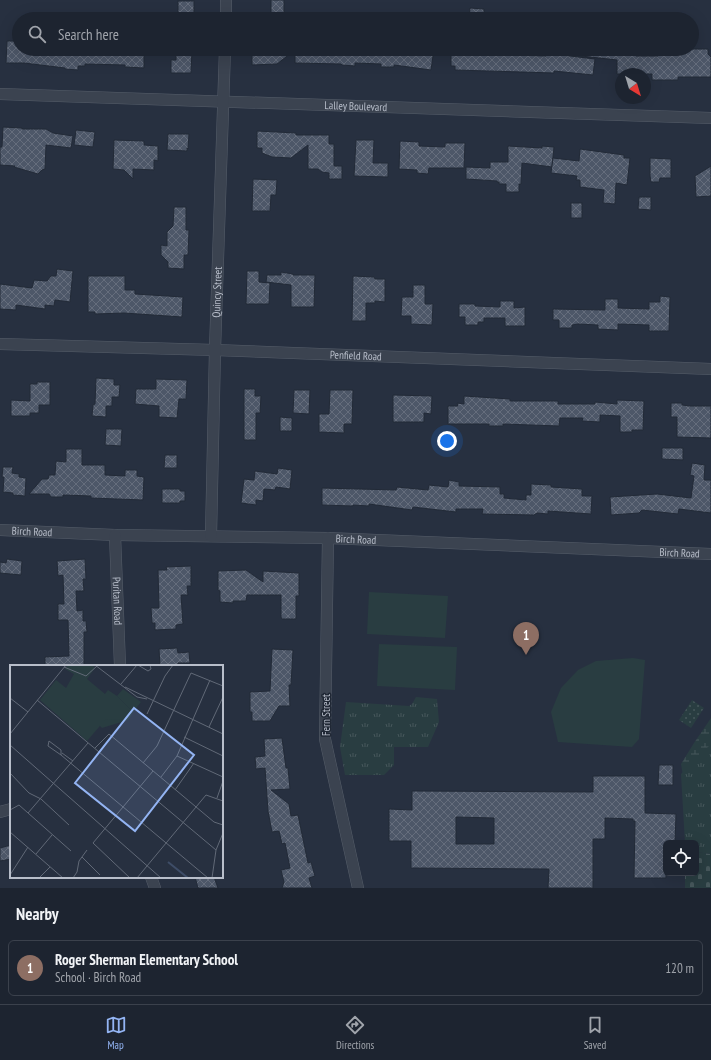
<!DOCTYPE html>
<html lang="en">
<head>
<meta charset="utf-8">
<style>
	:root { --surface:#1d2430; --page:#252c38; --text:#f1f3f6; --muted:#a0a4ab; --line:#3b414c; --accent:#93b4f3 }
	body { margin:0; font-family:"PT Sans Narrow",sans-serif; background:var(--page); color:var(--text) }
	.controls { position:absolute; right:12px; bottom:12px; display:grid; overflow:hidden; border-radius:6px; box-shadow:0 4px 16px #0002 }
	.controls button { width:36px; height:36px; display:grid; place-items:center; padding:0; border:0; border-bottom:1px solid var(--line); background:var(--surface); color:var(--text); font:20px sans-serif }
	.compass { position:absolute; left:615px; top:68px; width:36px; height:36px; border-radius:50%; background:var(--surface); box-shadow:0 4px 16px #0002; rotate:142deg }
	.you { position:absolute; left:447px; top:441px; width:14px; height:14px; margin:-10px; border:3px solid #fff; border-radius:50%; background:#1a73e8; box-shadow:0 0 0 6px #1a73e833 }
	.badge { display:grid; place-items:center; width:26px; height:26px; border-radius:50%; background:var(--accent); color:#fff; font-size:13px; font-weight:700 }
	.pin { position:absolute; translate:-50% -33px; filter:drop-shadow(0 1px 2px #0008) }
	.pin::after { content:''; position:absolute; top:21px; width:14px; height:12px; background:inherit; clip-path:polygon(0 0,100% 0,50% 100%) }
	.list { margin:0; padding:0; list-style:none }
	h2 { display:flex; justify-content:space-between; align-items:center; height:52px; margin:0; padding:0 16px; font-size:17px }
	h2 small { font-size:13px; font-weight:400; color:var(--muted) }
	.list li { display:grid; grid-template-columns:26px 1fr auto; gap:12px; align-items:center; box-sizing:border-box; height:56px; margin:0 8px 8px; padding:0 8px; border:1px solid var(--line); border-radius:6px }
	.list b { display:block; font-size:15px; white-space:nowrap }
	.list p { margin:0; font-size:13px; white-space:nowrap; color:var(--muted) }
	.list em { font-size:13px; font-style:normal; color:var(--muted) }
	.icon { flex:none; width:22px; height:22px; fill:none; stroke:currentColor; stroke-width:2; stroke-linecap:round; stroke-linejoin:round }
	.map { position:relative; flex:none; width:711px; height:888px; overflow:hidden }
	.search { position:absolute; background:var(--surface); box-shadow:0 4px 16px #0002; left:12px; right:12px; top:12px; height:44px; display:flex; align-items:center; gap:10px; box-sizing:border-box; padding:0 14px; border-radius:22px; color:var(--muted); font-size:15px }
	.sheet { height:116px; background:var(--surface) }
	nav { display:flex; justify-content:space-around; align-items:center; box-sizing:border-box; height:56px; border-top:1px solid var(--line); background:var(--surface); font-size:11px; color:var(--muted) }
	nav a { display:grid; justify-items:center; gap:2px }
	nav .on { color:var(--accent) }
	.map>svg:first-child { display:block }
</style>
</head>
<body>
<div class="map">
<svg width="711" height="888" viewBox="0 0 711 888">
	<defs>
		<pattern id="wetland-marsh" width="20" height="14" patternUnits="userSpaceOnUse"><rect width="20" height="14" fill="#293d41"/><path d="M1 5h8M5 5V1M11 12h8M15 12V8" fill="none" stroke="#46575b"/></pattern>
		<pattern id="cemetery-stones" width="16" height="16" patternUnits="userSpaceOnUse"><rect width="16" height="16" fill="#293d41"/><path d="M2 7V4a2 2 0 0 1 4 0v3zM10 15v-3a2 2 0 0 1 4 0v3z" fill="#46575b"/></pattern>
		<pattern id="park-tufts" width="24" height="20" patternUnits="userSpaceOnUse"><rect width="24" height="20" fill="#293d41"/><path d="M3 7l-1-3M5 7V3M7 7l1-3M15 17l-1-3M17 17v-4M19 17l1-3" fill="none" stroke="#46575b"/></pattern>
		<pattern id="garden-dots" width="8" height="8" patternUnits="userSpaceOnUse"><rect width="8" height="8" fill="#293d41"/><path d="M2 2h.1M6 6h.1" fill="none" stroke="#46575b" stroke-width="1.8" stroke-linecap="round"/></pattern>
		<pattern id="building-cross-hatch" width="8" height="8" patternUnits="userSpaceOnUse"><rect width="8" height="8" fill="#4d5768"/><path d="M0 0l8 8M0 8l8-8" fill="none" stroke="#656d7c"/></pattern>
	</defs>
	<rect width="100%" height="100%" fill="#273040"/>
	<g fill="#293d41">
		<polygon points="369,592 448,596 445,638 367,634"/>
		<polygon points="379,644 457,647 455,690 377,686"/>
		<polygon points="633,658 645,660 639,739 632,747 558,742 551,712 561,688 578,670 596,661"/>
	</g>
	<polygon fill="url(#wetland-marsh)" points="711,718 711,847 687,798 681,764 694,743"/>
	<polygon fill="url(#cemetery-stones)" points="696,852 711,854 711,888 685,888 685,873 696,873"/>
	<g fill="url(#park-tufts)">
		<polygon points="416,697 437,699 439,722 428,747 394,747 394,765 384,775 345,775 340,747 346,702 409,706 412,704"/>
		<polygon points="711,744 711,854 696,852 696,843 685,843 681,774"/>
	</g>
	<polygon fill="url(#garden-dots)" points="692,700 704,708 691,728 679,720"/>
	<g fill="url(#building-cross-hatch)" stroke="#222a37" fill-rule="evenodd">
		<rect x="271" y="0" width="13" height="19"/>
		<rect x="178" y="1" width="16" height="18"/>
		<polygon points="470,8 484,9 484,19 469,19"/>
		<polygon points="7,41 19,41 19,49 116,49 116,51 144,51 144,68 125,67 125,65 85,64 85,66 78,66 78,70 65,69 65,68 24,63 6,63"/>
		<polygon points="176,49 192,50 191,73 171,73 171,60 176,60"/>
		<polygon points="258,49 434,49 431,70 394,65 394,67 381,67 381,64 355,63 355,66 342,65 341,64 295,63 295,50 277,64 252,65 252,53 258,53"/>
		<polygon points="456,49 478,49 478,53 500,54 500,49 515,49 515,55 546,56 546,53 595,59 593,75 554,71 554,73 455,70 455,66 451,66 451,54 456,55"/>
		<polygon points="581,49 636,49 636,56 658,56 658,49 708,49 708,54 711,57 711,77 678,77 678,80 652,80 652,74 617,74 617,60 581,56"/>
		<polygon points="3,127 22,128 22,129 46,129 53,133 73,136 71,148 46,145 45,169 42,170 38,174 14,167 15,166 0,165 0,147 2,147"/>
		<polygon points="76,130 95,132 93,147 74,145"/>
		<polygon points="257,131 296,133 296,135 329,135 329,144 334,144 334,166 342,166 342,179 329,179 329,173 322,172 318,169 308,169 308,145 291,158 272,157 262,153 262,148 257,148"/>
		<polygon points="168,134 189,134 188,149 187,148 187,151 167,150"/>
		<polygon points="114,140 144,141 144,145 158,146 158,161 154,160 154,170 133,169 133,179 124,170 113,169"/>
		<polygon points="356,140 374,140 373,163 388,163 388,177 354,176"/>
		<polygon points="400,141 419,142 419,146 445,147 445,143 465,143 464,168 429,168 428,174 417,173 417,170 399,169"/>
		<polygon points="508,146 542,148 542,146 554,147 552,167 522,163 521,184 519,184 519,192 506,192 506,184 499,184 499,182 497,182 497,181 466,179 466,167 490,168 490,162 508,162"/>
		<polygon points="580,149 624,155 624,158 630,158 627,185 616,183 615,204 603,203 604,190 580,187 580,180 576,180 577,176 551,173 553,158 579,161"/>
		<polygon points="650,158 671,159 671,178 660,178 659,182 651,182 650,176"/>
		<polygon points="711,166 711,196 696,197 695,176"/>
		<polygon points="253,179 277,180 276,195 271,195 270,211 252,211"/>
		<polygon points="639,197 651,197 651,210 638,209"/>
		<rect x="571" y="203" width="11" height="15"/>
		<polygon points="174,207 186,207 186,230 189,230 188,255 184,255 184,269 168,268 168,262 161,255 161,245 167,246 167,232 173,226"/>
		<polygon points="57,269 73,271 70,302 55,300 54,306 45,305 45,309 16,305 16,310 0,309 0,284 32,288 34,280 47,281 51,276 56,276"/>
		<polygon points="247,271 259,271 259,282 270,283 269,304 246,304"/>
		<polygon points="281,272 293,274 293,275 315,275 314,307 291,307 291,285 266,282 267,275 281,275"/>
		<polygon points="88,276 125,276 125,290 135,290 135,294 183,297 182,317 124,313 95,314 95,312 88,312"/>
		<polygon points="353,276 374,277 375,279 385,279 385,302 375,301 375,303 366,303 366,321 352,321"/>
		<polygon points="413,285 425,285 425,304 433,304 432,325 411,324 411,316 401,316 402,297 413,297"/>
		<polygon points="660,296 670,297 669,331 649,331 649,325 618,324 618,330 598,329 598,325 578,324 572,325 572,328 559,328 559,320 553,320 553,309 605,310 605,299 618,299 618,308 649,309 649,302 660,302"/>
		<polygon points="500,301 514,301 514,308 525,307 525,326 505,326 505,318 484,318 484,322 478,322 478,325 465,325 465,317 459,317 459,304 475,304 475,306 500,307"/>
		<polygon points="96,378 114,379 114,385 120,385 119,397 112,397 112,406 106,406 106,417 92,416 93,405 95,404"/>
		<polygon points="156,379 187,380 186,399 179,399 177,418 159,417 159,406 135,404 136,389 156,389"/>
		<polygon points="37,382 50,382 50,405 39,405 39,413 30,413 30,416 11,416 11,400 30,401 30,384 37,384"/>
		<polygon points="244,389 255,389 255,396 261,396 260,413 256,413 256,440 244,440"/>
		<polygon points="294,390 310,390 309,414 293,413"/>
		<polygon points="330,390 353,390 352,424 344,424 344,433 319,432 319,414 329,414"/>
		<polygon points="393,395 432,396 431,414 424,413 424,422 393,422"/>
		<polygon points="464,396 510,399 510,401 558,401 558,404 595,404 595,402 617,404 617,400 644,401 643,430 632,430 632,432 620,432 620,416 600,415 600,422 582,421 583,418 560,418 559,426 503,424 503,426 489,426 489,424 448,424 448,406 458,406 457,403 464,404"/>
		<polygon points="671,403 682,403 682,405 690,406 711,406 711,438 677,437 677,417 671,417"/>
		<polygon points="280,417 292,418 292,431 280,431"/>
		<polygon points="106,429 122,429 121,446 105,445"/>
		<polygon points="662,448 683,448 683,460 662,459"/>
		<polygon points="66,449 82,449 82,465 105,465 105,475 125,476 125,470 137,470 137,476 144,477 143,500 91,498 91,496 63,495 63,497 51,497 49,494 29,494 42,479 48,479 49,475 55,475 56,461 66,462"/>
		<polygon points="165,455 177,455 177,468 164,468"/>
		<polygon points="692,463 705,465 704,480 711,480 711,513 679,509 678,514 642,510 639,513 611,515 610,497 657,494 691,498 694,476 690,475"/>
		<polygon points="3,467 13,467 12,473 19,474 19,477 26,478 25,496 13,495 13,493 3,492 4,477 2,477"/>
		<polygon points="278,468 292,470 290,489 276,487 275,490 264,489 263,501 256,500 256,505 241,503 244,479 254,480 255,471 277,474"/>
		<polygon points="449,480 459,482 459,486 500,487 500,494 504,494 504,498 526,500 526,495 531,495 531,484 551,485 551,487 582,489 582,496 592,496 591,514 548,511 548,514 537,513 534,515 482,514 483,509 456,509 456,512 413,507 412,510 369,504 369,506 353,505 353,506 322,505 322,488 396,490 397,487 428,490 429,485 448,487"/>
		<polygon points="162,489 180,489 180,491 185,491 185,501 180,501 180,503 162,503"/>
		<polygon points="7,559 22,561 21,575 0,573 0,562 6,563"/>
		<polygon points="85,559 86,579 83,579 84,591 76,591 77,611 83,610 83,621 86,621 87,632 84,632 84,666 45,666 45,657 69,656 68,620 58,620 58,604 64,604 63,575 58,576 57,561"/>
		<polygon points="191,566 191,586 187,586 188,595 181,595 183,624 176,625 176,629 155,630 155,623 152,623 151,608 159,608 158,570 167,570 166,567"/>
		<polygon points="246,570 263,582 263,571 299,573 299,596 296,596 296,619 282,619 281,617 281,595 247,595 246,601 233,601 233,603 220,602 220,591 218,590 218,571"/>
		<polygon points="177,648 178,653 189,652 190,663 178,663 178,666 160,666 159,649"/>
		<polygon points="272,649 293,650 291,685 289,685 290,706 279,706 270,721 252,721 252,712 250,712 250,692 270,691"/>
		<polygon points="282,738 286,768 288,768 290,789 271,790 289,804 291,816 298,815 308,863 311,862 315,876 309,878 312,888 282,888 284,882 281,870 290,868 285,843 282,844 279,831 272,832 268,811 265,768 256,769 255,757 265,756 264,739"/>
		<polygon points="659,765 673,765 673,785 658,785"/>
		<path d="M593,776H645V813L676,814L675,843H666V878H634L635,821H633V819L605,818V839H593V888H548L549,869L411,868V841H389V809L412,810V791L593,792ZM456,817L494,818V844H456Z"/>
		<polygon points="11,845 11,859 0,861 0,848"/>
		<polygon points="195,877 214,877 218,888 198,888"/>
	</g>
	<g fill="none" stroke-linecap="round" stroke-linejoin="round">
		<g stroke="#565e6a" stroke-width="12">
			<g id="minor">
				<polyline points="226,19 226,0"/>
				<path id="s1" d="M0,94L711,118"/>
				<path id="s2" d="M0,344L215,350L711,369"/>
				<path id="s3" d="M0,530L115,535L328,538L711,554"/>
				<path id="s4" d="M115,535L120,666"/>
				<path id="s5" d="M211,536L215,350L225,49"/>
				<polyline points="328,538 325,739 358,888"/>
				<polyline points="0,812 11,809"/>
				<polyline points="151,877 155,888"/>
			</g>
		</g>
		<use href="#minor" stroke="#3b4350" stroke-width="11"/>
	</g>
	<g text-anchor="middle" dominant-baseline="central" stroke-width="3" stroke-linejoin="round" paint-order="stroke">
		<g font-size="11" fill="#b8beca" stroke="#202835">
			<text stroke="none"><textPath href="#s1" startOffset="356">Lalley Boulevard</textPath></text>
			<text stroke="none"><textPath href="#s5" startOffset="244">Quincy Street</textPath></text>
			<text stroke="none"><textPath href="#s2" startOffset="356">Penfield Road</textPath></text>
			<text stroke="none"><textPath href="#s3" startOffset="32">Birch Road</textPath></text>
			<text stroke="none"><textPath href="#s3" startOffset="356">Birch Road</textPath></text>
			<text stroke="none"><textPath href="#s3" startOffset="680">Birch Road</textPath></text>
			<text stroke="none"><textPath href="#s4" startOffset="66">Puritan Road</textPath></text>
			<text transform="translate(326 715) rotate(-90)">Fern Street</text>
		</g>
	</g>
	<g transform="translate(10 665)">
		<rect width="213" height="213" fill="#273040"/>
		<path d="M90,47H122L118,55L92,63L89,60Z" fill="#293d41"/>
		<path d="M113,24L131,37L123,47L107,31Z" fill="#293d41"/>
		<path d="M58,0H82L85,3L77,14L95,29L98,25L107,31L123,47L119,54L95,55L77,76L30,35L46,15L56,23L64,9L55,4Z" fill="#293d41"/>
		<path fill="none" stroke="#3e4d67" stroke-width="2" d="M158,197L178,213"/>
		<path fill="none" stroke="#616977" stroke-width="1" d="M85,0L127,32L137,34M128,0L138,6L141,4L140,0M54,2L76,11L87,1M111,19L127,0M115,22L213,69M0,33L18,47M27,35L206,185M137,49L155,11L163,0M199,62L213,32M0,69L56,0M174,72L213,91M39,76L51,85V90L38,81ZM0,80L151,213M85,83L99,69L204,157L213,160M52,88L63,96M51,90L198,213M167,91L213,112M133,98L147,81L181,8L213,21M0,108L19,128L31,134L59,160M151,112L167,91L200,15M165,125L184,98M207,133L213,116M0,145L9,140L61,186M18,148L78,78M0,167L53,213M26,189L42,170M72,192L90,210M0,210L18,182M29,213L40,202M63,213L67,207L69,196L77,185M120,213L83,178L143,106M127,213L196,130L213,136M202,213L206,185L213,168"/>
		<path fill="#93b4f3" fill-opacity="0.15" stroke="#93b4f3" stroke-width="2" d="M124,43L184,90L125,166L65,118Z"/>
		<rect width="213" height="213" fill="none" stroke="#b8beca" stroke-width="2"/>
	</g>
</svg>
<div class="controls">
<button><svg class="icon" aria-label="locate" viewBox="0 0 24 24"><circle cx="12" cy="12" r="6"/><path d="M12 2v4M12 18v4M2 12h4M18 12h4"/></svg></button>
</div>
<svg class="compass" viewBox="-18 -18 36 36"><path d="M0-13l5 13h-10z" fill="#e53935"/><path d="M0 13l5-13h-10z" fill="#a0a4ab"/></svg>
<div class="you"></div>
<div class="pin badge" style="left:526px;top:655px;background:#8d6e63">1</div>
<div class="search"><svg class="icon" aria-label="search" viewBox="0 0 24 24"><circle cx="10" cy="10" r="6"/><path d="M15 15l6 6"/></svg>Search here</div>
</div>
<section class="sheet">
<h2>Nearby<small></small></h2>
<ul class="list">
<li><span class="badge" style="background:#8d6e63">1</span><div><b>Roger Sherman Elementary School</b><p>School · Birch Road</p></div><em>120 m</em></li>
</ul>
</section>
<nav>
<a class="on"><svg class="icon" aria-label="map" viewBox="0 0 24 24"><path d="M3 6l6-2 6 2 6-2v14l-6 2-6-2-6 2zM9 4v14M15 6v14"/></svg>Map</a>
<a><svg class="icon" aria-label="directions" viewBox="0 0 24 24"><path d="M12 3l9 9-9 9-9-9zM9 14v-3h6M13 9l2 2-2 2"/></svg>Directions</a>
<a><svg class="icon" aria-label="saved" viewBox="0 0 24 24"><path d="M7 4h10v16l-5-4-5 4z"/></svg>Saved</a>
</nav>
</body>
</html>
